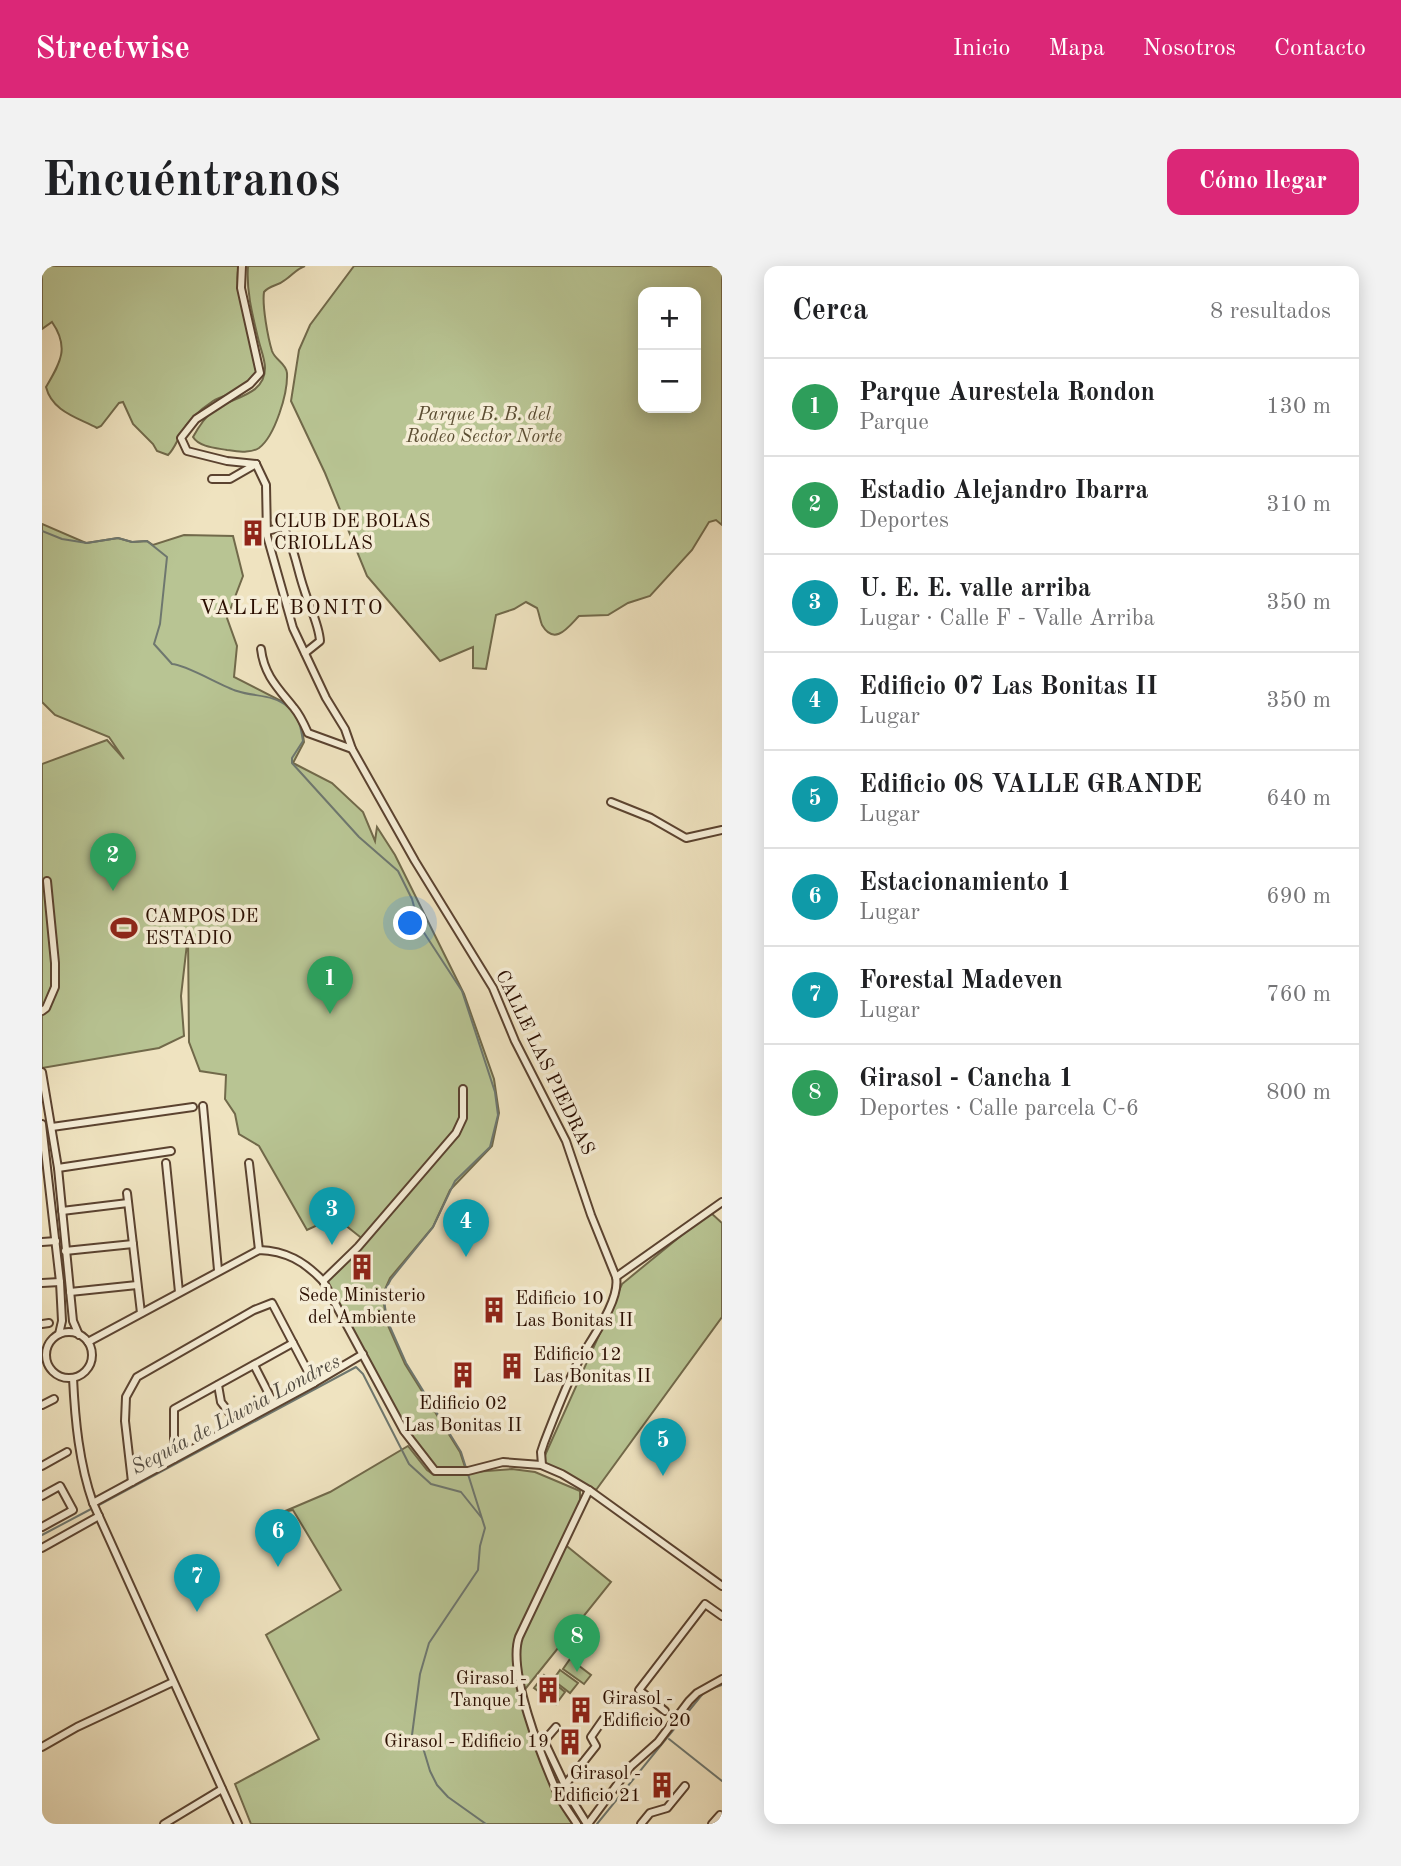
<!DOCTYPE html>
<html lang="es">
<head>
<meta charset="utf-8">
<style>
	:root { --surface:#fff; --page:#f2f2f2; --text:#202124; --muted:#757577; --line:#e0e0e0; --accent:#db2777 }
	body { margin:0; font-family:"Old Standard TT",serif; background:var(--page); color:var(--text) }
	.controls { position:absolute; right:21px; top:21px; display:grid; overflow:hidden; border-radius:14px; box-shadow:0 4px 18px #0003 }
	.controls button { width:63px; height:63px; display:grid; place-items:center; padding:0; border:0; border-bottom:2px solid var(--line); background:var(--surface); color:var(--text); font:35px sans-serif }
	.you { position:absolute; left:369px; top:658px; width:24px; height:24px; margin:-18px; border:5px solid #fff; border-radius:50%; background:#1a73e8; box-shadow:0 0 0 10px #1a73e833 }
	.badge { display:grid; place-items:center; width:46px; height:46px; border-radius:50%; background:var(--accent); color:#fff; font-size:23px; font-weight:700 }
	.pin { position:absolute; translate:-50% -58px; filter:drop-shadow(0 2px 4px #0008) }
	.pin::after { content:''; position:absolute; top:37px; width:24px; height:21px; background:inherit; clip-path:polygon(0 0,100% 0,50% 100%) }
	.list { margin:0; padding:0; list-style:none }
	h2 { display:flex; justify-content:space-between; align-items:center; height:91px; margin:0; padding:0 28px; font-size:30px }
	h2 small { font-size:23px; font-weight:400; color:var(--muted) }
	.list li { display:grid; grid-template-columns:46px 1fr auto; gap:21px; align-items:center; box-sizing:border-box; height:98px; padding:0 28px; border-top:2px solid var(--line) }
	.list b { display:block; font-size:26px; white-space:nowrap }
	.list p { margin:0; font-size:23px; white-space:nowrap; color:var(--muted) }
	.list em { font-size:23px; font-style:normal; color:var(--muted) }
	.map { position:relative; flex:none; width:680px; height:1558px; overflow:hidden; border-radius:14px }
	header { display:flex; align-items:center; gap:42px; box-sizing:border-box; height:98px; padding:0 35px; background:var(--accent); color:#fff }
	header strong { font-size:33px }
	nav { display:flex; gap:38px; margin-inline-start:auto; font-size:24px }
	.intro { display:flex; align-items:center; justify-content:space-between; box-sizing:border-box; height:168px; padding:0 42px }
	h1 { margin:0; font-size:49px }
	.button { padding:18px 32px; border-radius:14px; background:var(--accent); color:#fff; font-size:24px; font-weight:700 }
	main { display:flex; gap:42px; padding:0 42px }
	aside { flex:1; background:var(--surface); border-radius:14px; box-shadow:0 4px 18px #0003 }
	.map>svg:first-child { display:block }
</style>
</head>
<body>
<header>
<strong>Streetwise</strong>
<nav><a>Inicio</a><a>Mapa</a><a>Nosotros</a><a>Contacto</a></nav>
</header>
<div class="intro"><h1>Encuéntranos</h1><a class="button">Cómo llegar</a></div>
<main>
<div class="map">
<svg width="680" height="1558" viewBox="0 0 680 1558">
	<rect width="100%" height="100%" fill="#efe3c0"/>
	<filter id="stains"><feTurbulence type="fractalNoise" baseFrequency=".00286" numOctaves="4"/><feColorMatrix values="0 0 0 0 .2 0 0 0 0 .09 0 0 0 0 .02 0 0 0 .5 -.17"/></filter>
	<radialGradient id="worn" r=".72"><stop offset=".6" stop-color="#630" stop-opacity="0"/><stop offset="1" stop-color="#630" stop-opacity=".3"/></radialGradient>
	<g fill="#b8c493" stroke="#71694a" stroke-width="2" fill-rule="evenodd">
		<path d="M0,0H197C188,32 223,87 213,112C207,125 182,128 171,135C159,143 146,154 140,166C135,174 133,182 126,189L115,185L111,178L91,158L81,136L77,137L59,160L55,162C34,151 10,145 4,121C18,97 28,82 10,56L0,63Z"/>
		<path d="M206,0H263C254,3 251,9 243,14C236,20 228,19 222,26C220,40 226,72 230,85C233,94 244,97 245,107C246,127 233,170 217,182C207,188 196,185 185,184C174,182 157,181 151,171C156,162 163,151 171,145C187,131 223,131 223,102C223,94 219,84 217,76C211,51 204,26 206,0Z"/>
		<path d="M312,0H680V259L674,254L667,256L650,284L608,330L586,337L566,349L537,350C527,360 513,381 500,359C498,354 497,347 495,342L484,336L472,343L454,349L444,403L431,402V381L398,395L325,310L283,207L249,135L257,84L268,59ZM601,26H654V142H601Z"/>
		<polygon points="0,258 44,277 76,272 90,276 105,275 111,279 142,269 191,270 201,310 185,352 195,380 192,411 247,439 259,456 262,476 251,497 290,517 321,546 333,575 335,561 353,589 422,728 452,813 457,847 450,880 408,924 391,961 348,1012 341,1028 344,1055 363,1098 418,1186 424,1204 394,1204 357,1153 284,1016 322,974 293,951 265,964 217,880 197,868 193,848 183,833 184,809 158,805 147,776 146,669 139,730 142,770 117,782 0,802 0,498 65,474 82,493 67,471 13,449 0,436"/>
		<polygon points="668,946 680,957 680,1051 554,1224 500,1196 580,1018"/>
		<path d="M366,1180L385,1204L392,1209L470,1203L493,1206L538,1225V1240L521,1277L569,1316L480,1427C495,1472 512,1516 536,1558H209L193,1518L277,1473L224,1369L299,1324L251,1244L241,1246L288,1226Z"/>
		<polygon points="528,1393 549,1409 542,1418 521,1403"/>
		<polygon points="518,1404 536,1417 528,1427 511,1414"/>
		<polygon points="502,1409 523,1426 514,1438 492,1422"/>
	</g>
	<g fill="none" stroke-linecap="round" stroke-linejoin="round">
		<g stroke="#6e776f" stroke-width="2">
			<path d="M0,265L20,273L45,277L76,272L90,276L105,275L125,291L118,358L112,378L130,398C143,398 179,420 195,425C212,431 232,428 246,441C257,450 259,462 261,475L250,492V497L317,571L356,605L370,633L377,659L420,725L453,826L456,849L448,881L413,915L391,961L349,1013L341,1028L345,1054L364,1097L419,1186L443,1262L438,1280L436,1304L387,1377L378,1408L370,1469L382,1485L388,1505L395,1519L406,1531L444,1558"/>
			<polyline points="55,1240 314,1101 321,1108 367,1198 389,1218 419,1226 439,1251"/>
			<polyline points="0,1269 51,1242"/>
			<polyline points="627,1473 680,1515"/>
			<polyline points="521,1523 540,1558"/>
			<polyline points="555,1558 663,1425 680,1419"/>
		</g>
		<g stroke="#5b4330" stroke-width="10">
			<g id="minor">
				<polyline points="200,0 199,22 218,107 208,118 154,153 139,172 145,185 185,195 214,198"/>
				<path d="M214,198L224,219L225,270L251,362L284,432L303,463L310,483L373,595L451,722L473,775L524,875L549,949L574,1011C579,1036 545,1078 534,1100C522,1125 512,1151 502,1177L499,1186L500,1199"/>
				<polyline points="170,213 188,213 214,198"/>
				<path d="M225,265L241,261C252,279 255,303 262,323C267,340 277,358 278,375L263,387"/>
				<path d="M219,383C222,409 236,422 252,442C258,449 262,458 266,467L310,483"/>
				<polyline points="569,536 609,552 644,572 680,564"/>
				<polyline points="0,745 4,742 13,721 13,697 5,615"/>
				<polyline points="0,806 16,902 31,1055 37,1069"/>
				<polyline points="161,840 176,1004"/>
				<polyline points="0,858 18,1016 20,1055 17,1068"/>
				<polyline points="10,861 151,841"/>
				<polyline points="124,897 137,1026"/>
				<polyline points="207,897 217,984"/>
				<polyline points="16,902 129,885"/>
				<polyline points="85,927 99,1047"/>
				<polyline points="20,945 86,937"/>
				<polyline points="0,976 14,975"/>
				<polyline points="23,985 91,978"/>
				<polyline points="574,1011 680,936"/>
				<polyline points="281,1015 316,981 414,867 421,852 421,823"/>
				<polyline points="0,1017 18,1016"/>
				<polyline points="28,1026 95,1019"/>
				<polyline points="0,1058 7,1057"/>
				<circle cx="27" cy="1089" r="23"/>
				<path d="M46,1076L217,984C244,985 262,995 281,1015L362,1165L393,1205H426L461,1196L499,1199L520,1208L547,1224L680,1320"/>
				<polyline points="212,1099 232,1138"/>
				<path d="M31,1112C33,1154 37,1197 51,1237L196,1558"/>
				<polyline points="176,1119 179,1136 196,1158"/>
				<polyline points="0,1139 12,1133"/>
				<polyline points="132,1193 132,1143 251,1077"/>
				<polyline points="0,1200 25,1186"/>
				<polyline points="90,1216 83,1155 84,1131 95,1111 212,1044 230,1037 272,1117"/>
				<polyline points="0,1230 18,1220 31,1244 0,1261"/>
				<polyline points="51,1237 272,1117 321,1088"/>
				<polyline points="0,1282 57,1250"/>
				<polyline points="623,1445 597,1424 663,1338 680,1350"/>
				<polyline points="514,1461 502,1475 530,1534 545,1558"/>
				<polyline points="0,1481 35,1461 131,1416"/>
				<polyline points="523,1519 554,1480 549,1471 565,1448"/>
				<polyline points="122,1558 180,1523"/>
				<path d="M535,1558C528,1547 520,1537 515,1526C500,1492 465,1405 477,1371L547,1224"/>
				<polyline points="546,1558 589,1500 616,1476 647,1435 655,1427 680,1413"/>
				<polyline points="599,1558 608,1547 625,1542 643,1520"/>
				<polyline points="670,1558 678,1549"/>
			</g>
		</g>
		<use href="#minor" stroke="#f5edd6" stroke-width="6"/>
	</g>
	<defs>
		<g id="building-bare" transform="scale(2.1)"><path d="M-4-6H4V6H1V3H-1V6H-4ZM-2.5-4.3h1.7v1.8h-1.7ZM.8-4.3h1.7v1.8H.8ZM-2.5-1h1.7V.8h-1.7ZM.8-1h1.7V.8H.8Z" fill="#8f2418" stroke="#f5edd6" stroke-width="2.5" paint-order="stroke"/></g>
		<g id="stadium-bare" transform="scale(2.1)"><path d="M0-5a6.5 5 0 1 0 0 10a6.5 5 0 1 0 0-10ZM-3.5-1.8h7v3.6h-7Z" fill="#8f2418" stroke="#f5edd6" stroke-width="2.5" paint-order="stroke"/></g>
	</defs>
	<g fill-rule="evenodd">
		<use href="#building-bare" x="211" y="267"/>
		<use href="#stadium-bare" x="82" y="662"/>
		<use href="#building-bare" x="320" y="1001"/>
		<use href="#building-bare" x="452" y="1044"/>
		<use href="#building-bare" x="470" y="1100"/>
		<use href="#building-bare" x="421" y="1109"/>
		<use href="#building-bare" x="506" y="1424"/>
		<use href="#building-bare" x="539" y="1444"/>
		<use href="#building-bare" x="528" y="1476"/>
		<use href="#building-bare" x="620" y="1519"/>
	</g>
	<g text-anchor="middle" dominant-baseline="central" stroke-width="7" stroke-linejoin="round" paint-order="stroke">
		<g font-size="19" font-style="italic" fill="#5c4e33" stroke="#f5edd6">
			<text x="442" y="149">Parque B. B. del<tspan x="442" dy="22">Rodeo Sector Norte</tspan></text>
		</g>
		<g font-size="19" fill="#2a0e00" stroke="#f5edd6" text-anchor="start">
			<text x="232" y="256">CLUB DE BOLAS<tspan x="232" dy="22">CRIOLLAS</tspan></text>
			<text x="103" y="651">CAMPOS DE<tspan x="103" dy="22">ESTADIO</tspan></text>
			<text x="320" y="1030" text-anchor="middle">Sede Ministerio<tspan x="320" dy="22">del Ambiente</tspan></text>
			<text x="473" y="1033">Edificio 10<tspan x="473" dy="22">Las Bonitas II</tspan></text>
			<text x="491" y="1089">Edificio 12<tspan x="491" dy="22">Las Bonitas II</tspan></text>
			<text x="421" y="1138" text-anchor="middle">Edificio 02<tspan x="421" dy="22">Las Bonitas II</tspan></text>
			<text x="485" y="1413" text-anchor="end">Girasol -<tspan x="485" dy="22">Tanque 1</tspan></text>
			<text x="560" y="1433">Girasol -<tspan x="560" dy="22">Edificio 20</tspan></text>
			<text x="507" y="1476" text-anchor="end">Girasol - Edificio 19</text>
			<text x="599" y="1508" text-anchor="end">Girasol -<tspan x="599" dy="22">Edificio 21</tspan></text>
		</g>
		<g font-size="19" fill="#2a0e00" stroke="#f5edd6">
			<text transform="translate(502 797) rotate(64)">CALLE LAS PIEDRAS</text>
		</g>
		<g font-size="21" letter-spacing="2" fill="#2a0e00" stroke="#f5edd6">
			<text x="250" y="342">VALLE BONITO</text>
		</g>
		<g font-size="21" font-style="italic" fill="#524b41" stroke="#f5edd6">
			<text transform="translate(194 1149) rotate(-28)">Sequía de Lluvia Londres</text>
		</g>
	</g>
	<rect width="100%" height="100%" filter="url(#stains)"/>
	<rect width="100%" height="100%" fill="url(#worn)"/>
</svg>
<div class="controls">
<button>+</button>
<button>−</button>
</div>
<div class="you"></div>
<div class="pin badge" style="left:288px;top:748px;background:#2e9e5b">1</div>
<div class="pin badge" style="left:71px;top:625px;background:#2e9e5b">2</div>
<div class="pin badge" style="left:290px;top:979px;background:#0f9aa8">3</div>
<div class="pin badge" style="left:424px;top:991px;background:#0f9aa8">4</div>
<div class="pin badge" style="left:621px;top:1210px;background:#0f9aa8">5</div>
<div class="pin badge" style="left:236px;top:1301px;background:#0f9aa8">6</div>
<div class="pin badge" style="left:155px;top:1346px;background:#0f9aa8">7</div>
<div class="pin badge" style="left:535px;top:1406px;background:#2e9e5b">8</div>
</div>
<aside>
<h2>Cerca<small>8 resultados</small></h2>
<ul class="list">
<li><span class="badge" style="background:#2e9e5b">1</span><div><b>Parque Aurestela Rondon</b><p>Parque</p></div><em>130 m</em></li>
<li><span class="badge" style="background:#2e9e5b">2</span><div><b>Estadio Alejandro Ibarra</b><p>Deportes</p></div><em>310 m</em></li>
<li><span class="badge" style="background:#0f9aa8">3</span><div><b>U. E. E. valle arriba</b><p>Lugar · Calle F - Valle Arriba</p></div><em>350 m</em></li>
<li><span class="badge" style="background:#0f9aa8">4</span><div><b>Edificio 07 Las Bonitas II</b><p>Lugar</p></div><em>350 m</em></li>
<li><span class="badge" style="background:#0f9aa8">5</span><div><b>Edificio 08 VALLE GRANDE</b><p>Lugar</p></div><em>640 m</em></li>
<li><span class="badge" style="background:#0f9aa8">6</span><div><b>Estacionamiento 1</b><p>Lugar</p></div><em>690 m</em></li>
<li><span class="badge" style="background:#0f9aa8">7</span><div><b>Forestal Madeven</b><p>Lugar</p></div><em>760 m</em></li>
<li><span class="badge" style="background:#2e9e5b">8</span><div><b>Girasol - Cancha 1</b><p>Deportes · Calle parcela C-6</p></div><em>800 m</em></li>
</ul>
</aside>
</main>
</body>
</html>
